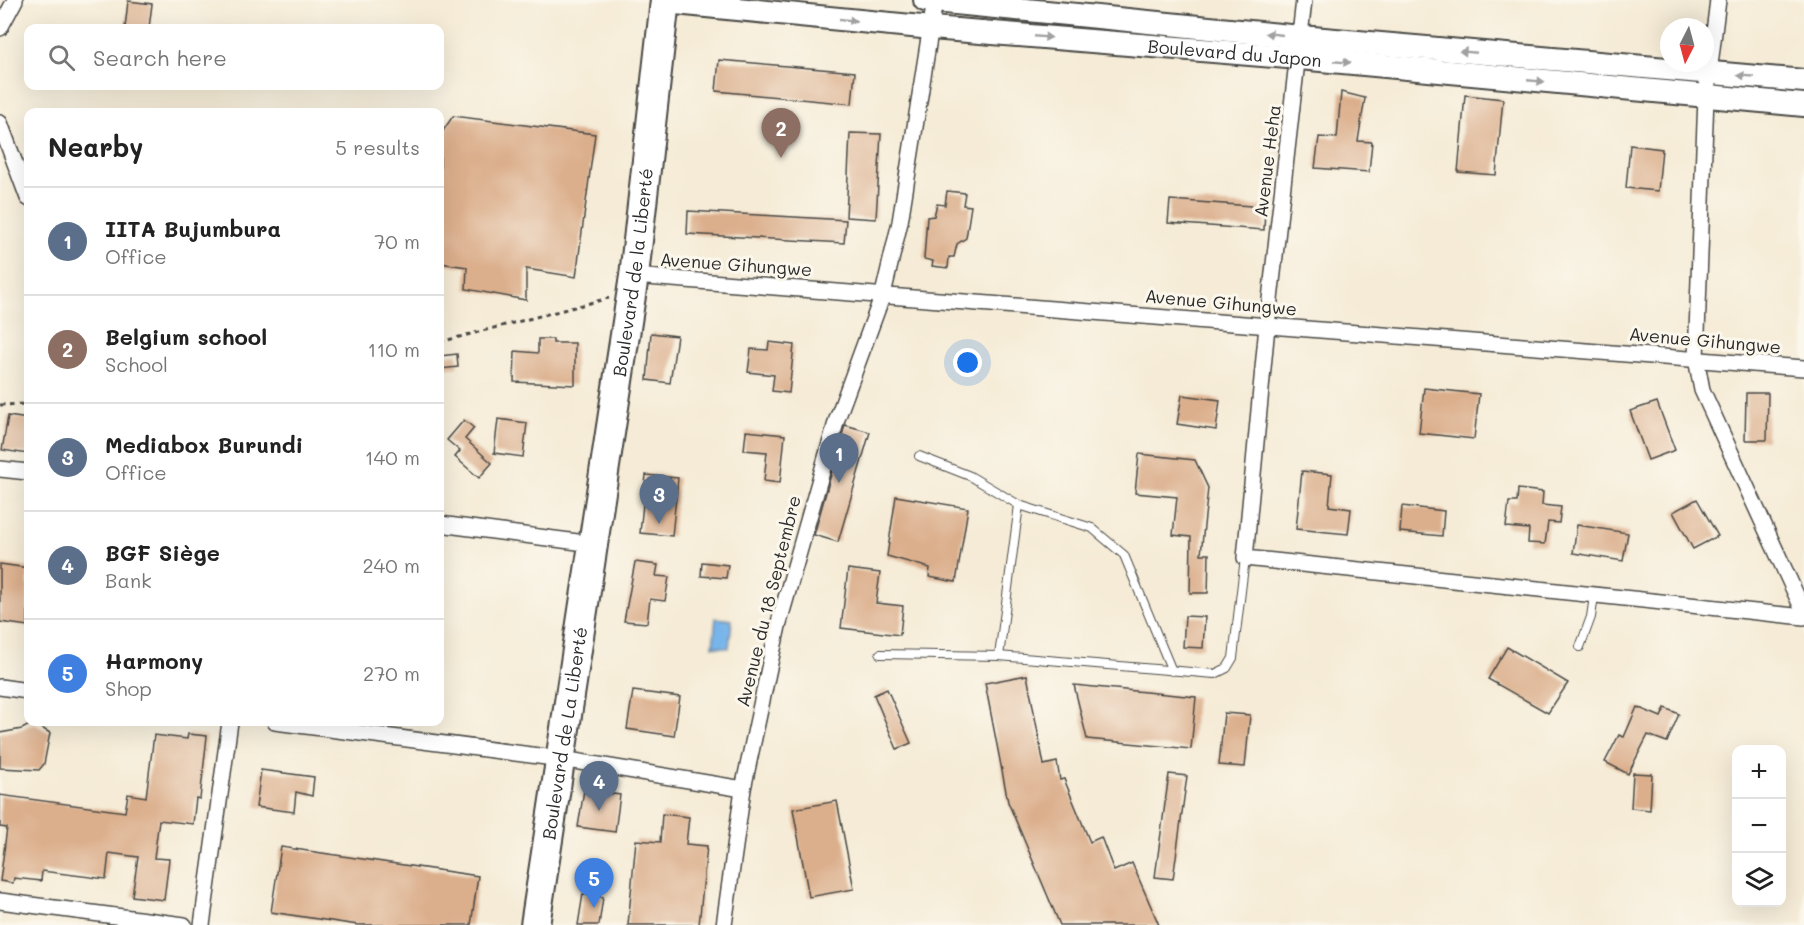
<!DOCTYPE html>
<html lang="en">
<head>
<meta charset="utf-8">
<style>
	:root { --surface:#fff; --page:#f6f6f6; --text:#222; --muted:#767676; --line:#e0e0e0; --accent:#c8321e }
	body { margin:0; font-family:Mali,sans-serif; background:var(--page); color:var(--text) }
	.controls { position:absolute; right:18px; bottom:18px; display:grid; overflow:hidden; border-radius:12px; box-shadow:0 6px 24px #0002 }
	.controls button { width:54px; height:54px; display:grid; place-items:center; padding:0; border:0; border-bottom:2px solid var(--line); background:var(--surface); color:var(--text); font:30px sans-serif }
	.compass { position:absolute; left:1660px; top:18px; width:54px; height:54px; border-radius:50%; background:var(--surface); box-shadow:0 6px 24px #0002; rotate:186deg }
	.you { position:absolute; left:968px; top:363px; width:21px; height:21px; margin:-15px; border:4px solid #fff; border-radius:50%; background:#1a73e8; box-shadow:0 0 0 9px #1a73e833 }
	.badge { display:grid; place-items:center; width:39px; height:39px; border-radius:50%; background:var(--accent); color:#fff; font-size:20px; font-weight:700 }
	.pin { position:absolute; translate:-50% -50px; filter:drop-shadow(0 2px 3px #0008) }
	.pin::after { content:''; position:absolute; top:32px; width:21px; height:18px; background:inherit; clip-path:polygon(0 0,100% 0,50% 100%) }
	.list { margin:0; padding:0; list-style:none }
	h2 { display:flex; justify-content:space-between; align-items:center; height:78px; margin:0; padding:0 24px; font-size:26px }
	h2 small { font-size:20px; font-weight:400; color:var(--muted) }
	.list li { display:grid; grid-template-columns:39px 1fr auto; gap:18px; align-items:center; box-sizing:border-box; height:108px; padding:0 24px; border-top:2px solid var(--line) }
	.list b { display:block; font-size:22px; white-space:nowrap }
	.list p { margin:0; font-size:20px; white-space:nowrap; color:var(--muted) }
	.list em { font-size:20px; font-style:normal; color:var(--muted) }
	.icon { flex:none; width:33px; height:33px; fill:none; stroke:currentColor; stroke-width:2; stroke-linecap:round; stroke-linejoin:round }
	.map { position:relative; flex:none; width:1804px; height:925px; overflow:hidden }
	.search { position:absolute; background:var(--surface); box-shadow:0 6px 24px #0002; left:24px; top:24px; width:420px; height:66px; display:flex; align-items:center; gap:15px; box-sizing:border-box; padding:0 21px; border-radius:12px; color:var(--muted); font-size:22px }
	.panel { position:absolute; background:var(--surface); box-shadow:0 6px 24px #0002; left:24px; top:108px; width:420px; height:618px; border-radius:12px }
	.map>svg:first-child { display:block }
</style>
</head>
<body>
<div class="map">
<svg width="1804" height="925" viewBox="0 0 1804 925">
	<rect width="100%" height="100%" fill="#fbf7ec"/>
	<filter id="ink" filterUnits="userSpaceOnUse"><feTurbulence type="fractalNoise" baseFrequency=".0167" numOctaves="2"/><feDisplacementMap in="SourceGraphic" scale="12" xChannelSelector="R" yChannelSelector="G"/><feConvolveMatrix kernelMatrix="1 2 1 2 8 2 1 2 1" color-interpolation-filters="sRGB"/></filter>
	<filter id="wash" filterUnits="userSpaceOnUse"><feTurbulence type="fractalNoise" baseFrequency=".008" numOctaves="4" result="noise"/><feDisplacementMap in="SourceGraphic" scale="24" xChannelSelector="R" yChannelSelector="G"/><feGaussianBlur stdDeviation="1.35" result="paint"/><feColorMatrix in="noise" values="0 0 0 0 0 0 0 0 0 0 0 0 0 0 0 0 0 1.4 0 .05"/><feComposite in="paint" operator="in"/></filter>
	<g filter="url(#wash)">
		<rect width="100%" height="100%" fill="#f5ebd6"/>
		<polygon fill="#78b5ea" stroke="#52708a" stroke-width="1.5" points="716,618 732,620 729,648 713,646"/>
		<g id="blocks">
			<g fill="#dbaf8c">
				<polygon points="128,1 152,4 149,28 125,28"/>
				<polygon points="719,60 855,72 852,104 716,91"/>
				<polygon points="1341,92 1365,98 1358,141 1372,142 1369,172 1315,168 1319,137 1337,138"/>
				<polygon points="1465,95 1503,99 1496,175 1458,172"/>
				<polygon points="453,116 595,134 576,277 526,269 526,300 466,289 467,267 440,263 440,135"/>
				<polygon points="850,133 881,134 876,219 846,217"/>
				<polygon points="1630,145 1662,149 1658,191 1626,188"/>
				<polygon points="947,191 965,193 963,205 971,206 966,238 957,244 954,257 949,257 948,268 932,266 933,261 924,259 927,217 934,216 937,204 945,205"/>
				<polygon points="1170,200 1265,207 1264,230 1168,223"/>
				<polygon points="688,211 846,220 844,243 687,234"/>
				<polygon points="651,333 677,336 670,383 647,380"/>
				<polygon points="538,339 553,339 553,343 575,343 575,385 514,382 515,351 538,353"/>
				<polygon points="769,342 794,345 789,393 772,391 774,375 748,372 751,349 768,350"/>
				<polygon points="457,354 458,367 440,369 440,356"/>
				<polygon points="1424,388 1479,394 1474,439 1419,433"/>
				<polygon points="1746,393 1768,393 1767,440 1745,440"/>
				<polygon points="1182,395 1220,400 1216,430 1177,424"/>
				<polygon points="1657,402 1675,450 1648,460 1630,411"/>
				<polygon points="8,416 28,419 28,454 2,450"/>
				<polygon points="498,419 527,423 523,457 494,453"/>
				<polygon points="464,420 474,428 465,439 492,463 479,478 455,457 460,451 447,440"/>
				<polygon points="845,425 870,432 838,542 814,535"/>
				<polygon points="746,431 785,435 780,483 764,481 767,452 744,450"/>
				<polygon points="1139,454 1195,460 1208,488 1201,554 1209,554 1208,593 1190,593 1191,537 1173,535 1177,497 1135,493"/>
				<polygon points="1302,471 1332,474 1329,506 1351,509 1348,534 1296,529"/>
				<polygon points="646,475 678,478 672,536 640,533"/>
				<polygon points="1518,489 1543,492 1542,505 1561,507 1559,523 1548,522 1545,544 1528,543 1529,529 1506,527 1509,502 1517,502"/>
				<polygon points="896,496 968,508 956,582 929,577 930,568 887,556"/>
				<polygon points="1697,499 1718,536 1693,549 1673,512"/>
				<polygon points="1402,506 1444,511 1442,536 1400,532"/>
				<polygon points="1577,525 1628,533 1623,561 1573,553"/>
				<polygon points="635,562 658,565 656,576 669,577 665,601 650,599 647,623 624,621"/>
				<polygon points="702,562 728,565 726,578 701,576"/>
				<polygon points="0,564 28,568 28,626 0,622"/>
				<polygon points="848,569 880,573 876,603 903,606 900,635 841,628"/>
				<polygon points="1185,616 1205,617 1203,648 1183,647"/>
				<polygon points="1507,647 1568,683 1548,713 1488,679"/>
				<polygon points="1027,675 1044,765 1057,762 1060,780 1064,779 1090,842 1101,837 1114,871 1132,863 1159,925 1060,925 1008,802 985,683"/>
				<polygon points="1074,685 1196,697 1191,749 1087,739"/>
				<polygon points="887,689 911,743 897,749 874,695"/>
				<polygon points="633,691 680,697 674,736 627,729"/>
				<polygon points="1637,707 1661,717 1665,708 1679,714 1667,742 1648,735 1628,774 1605,762 1619,735 1624,737"/>
				<polygon points="1224,713 1250,715 1245,767 1219,765"/>
				<polygon points="33,723 50,733 44,764 39,770 0,768 0,733 22,729"/>
				<polygon points="188,734 207,736 200,799 196,798 193,824 159,820 154,858 169,859 164,900 132,896 138,857 109,853 106,879 42,871 41,881 14,878 13,883 0,881 7,828 0,827 0,795 125,812 128,794 146,797 154,735 187,739"/>
				<polygon points="261,770 314,777 312,796 296,792 294,812 256,807"/>
				<polygon points="1633,773 1652,774 1650,810 1631,808"/>
				<polygon points="1169,774 1187,776 1173,879 1155,877"/>
				<polygon points="584,790 620,795 615,832 578,827"/>
				<polygon points="837,801 854,889 809,897 793,809"/>
				<polygon points="662,814 689,817 686,844 707,846 699,925 628,925 636,840 660,842"/>
				<polygon points="281,847 478,876 471,925 358,925 271,912"/>
				<polygon points="583,894 603,897 599,925 578,925"/>
			</g>
		</g>
	</g>
	<g filter="url(#ink)">
		<use href="#blocks" fill-opacity="0" stroke="#494845" stroke-width="1.5"/>
		<g fill="none" stroke-linecap="round" stroke-linejoin="round">
			<g stroke="#494845" stroke-width="10">
				<g id="lane">
					<polyline points="919,456 970,476 1019,505"/>
					<polyline points="1580,647 1591,617 1594,596"/>
					<polyline points="880,654 999,656 1215,674 1227,668 1233,658 1245,558"/>
					<polyline points="999,656 1019,505 1092,528 1124,555 1172,671"/>
				</g>
			</g>
			<g stroke="#494845" stroke-width="18">
				<g id="street">
					<polyline points="1304,0 1267,326 1245,558 1804,617"/>
					<polyline points="1718,0 1706,97 1696,358 1702,390 1804,612"/>
					<polyline points="0,28 15,0"/>
					<polyline points="0,123 28,198"/>
					<polyline points="634,276 1804,368"/>
					<polyline points="0,469 28,472"/>
					<polyline points="440,524 593,544"/>
					<polyline points="0,687 28,691"/>
					<polyline points="275,722 562,759 743,789"/>
					<polyline points="0,901 184,925"/>
					<polyline points="202,925 230,722"/>
					<polyline points="724,925 743,789 778,626 837,419 883,294 900,222 935,0"/>
				</g>
			</g>
			<g stroke="#494845" stroke-width="26">
				<g id="secondary">
					<polyline points="925,0 1301,37 1804,81"/>
					<path id="s1" d="M665,2L932,28L1299,58L1804,105"/>
				</g>
			</g>
			<g stroke="#494845" stroke-width="32">
				<g id="highway">
					<path id="s2" d="M535,925L634,276L665,0"/>
				</g>
			</g>
			<g stroke="#494845" stroke-width="3" stroke-dasharray="4.5 4.5" stroke-linecap="butt">
				<polyline points="440,342 609,298"/>
				<polyline points="0,405 28,404"/>
			</g>
			<use href="#lane" stroke="#fff" stroke-width="8"/>
			<use href="#street" stroke="#fff" stroke-width="15"/>
			<use href="#secondary" stroke="#fff" stroke-width="22"/>
			<use href="#highway" stroke="#fff" stroke-width="28"/>
		</g>
		<defs><path id="oneway-solid" d="M-6-.8H1V-3.2L6.5 0L1 3.2V.8H-6Z" transform="scale(1.5)"/></defs>
		<g fill="#a0a0a0">
			<use href="#oneway-solid" transform="translate(848 20) rotate(6)"/>
			<use href="#oneway-solid" transform="translate(1274 34) rotate(-174)"/>
			<use href="#oneway-solid" transform="translate(1043 37) rotate(5)"/>
			<use href="#oneway-solid" transform="translate(1468 52) rotate(-175)"/>
			<use href="#oneway-solid" transform="translate(1342 62) rotate(5)"/>
			<use href="#oneway-solid" transform="translate(1746 76) rotate(-176)"/>
			<use href="#oneway-solid" transform="translate(1536 81) rotate(5)"/>
		</g>
	</g>
	<g text-anchor="middle" dominant-baseline="central" stroke-width="6" stroke-linejoin="round" paint-order="stroke">
		<g font-size="18" fill="#2b2b2b" stroke="#fbf7ec">
			<text stroke="none"><textPath href="#s1" startOffset="572">Boulevard du Japon</textPath></text>
			<text transform="translate(1267 161) rotate(-83)">Avenue Heha</text>
			<text transform="translate(736 264) rotate(4)">Avenue Gihungwe</text>
			<text stroke="none"><textPath href="#s2" startOffset="660">Boulevard de la Liberté</textPath></text>
			<text transform="translate(1221 302) rotate(5)">Avenue Gihungwe</text>
			<text transform="translate(1705 340) rotate(5)">Avenue Gihungwe</text>
			<text transform="translate(768 601) rotate(-76)">Avenue du 18 Septembre</text>
			<text stroke="none"><textPath href="#s2" startOffset="194">Boulevard de La Liberté</textPath></text>
		</g>
	</g>
</svg>
<div class="controls">
<button>+</button>
<button>−</button>
<button><svg class="icon" aria-label="layers" viewBox="0 0 24 24"><path d="M12 4l9 5-9 5-9-5zM3 14l9 5 9-5"/></svg></button>
</div>
<svg class="compass" viewBox="-18 -18 36 36"><path d="M0-13l5 13h-10z" fill="#e53935"/><path d="M0 13l5-13h-10z" fill="#767676"/></svg>
<div class="you"></div>
<div class="pin badge" style="left:839px;top:483px;background:#5c6f8a">1</div>
<div class="pin badge" style="left:781px;top:158px;background:#8d6e63">2</div>
<div class="pin badge" style="left:659px;top:524px;background:#5c6f8a">3</div>
<div class="pin badge" style="left:599px;top:811px;background:#5c6f8a">4</div>
<div class="pin badge" style="left:594px;top:908px;background:#3f7fe0">5</div>
<div class="search"><svg class="icon" aria-label="search" viewBox="0 0 24 24"><circle cx="10" cy="10" r="6"/><path d="M15 15l6 6"/></svg>Search here</div>
<section class="panel">
<h2>Nearby<small>5 results</small></h2>
<ul class="list">
<li><span class="badge" style="background:#5c6f8a">1</span><div><b>IITA Bujumbura</b><p>Office</p></div><em>70 m</em></li>
<li><span class="badge" style="background:#8d6e63">2</span><div><b>Belgium school</b><p>School</p></div><em>110 m</em></li>
<li><span class="badge" style="background:#5c6f8a">3</span><div><b>Mediabox Burundi</b><p>Office</p></div><em>140 m</em></li>
<li><span class="badge" style="background:#5c6f8a">4</span><div><b>BGF Siège</b><p>Bank</p></div><em>240 m</em></li>
<li><span class="badge" style="background:#3f7fe0">5</span><div><b>Harmony</b><p>Shop</p></div><em>270 m</em></li>
</ul>
</section>
</div>
</body>
</html>
